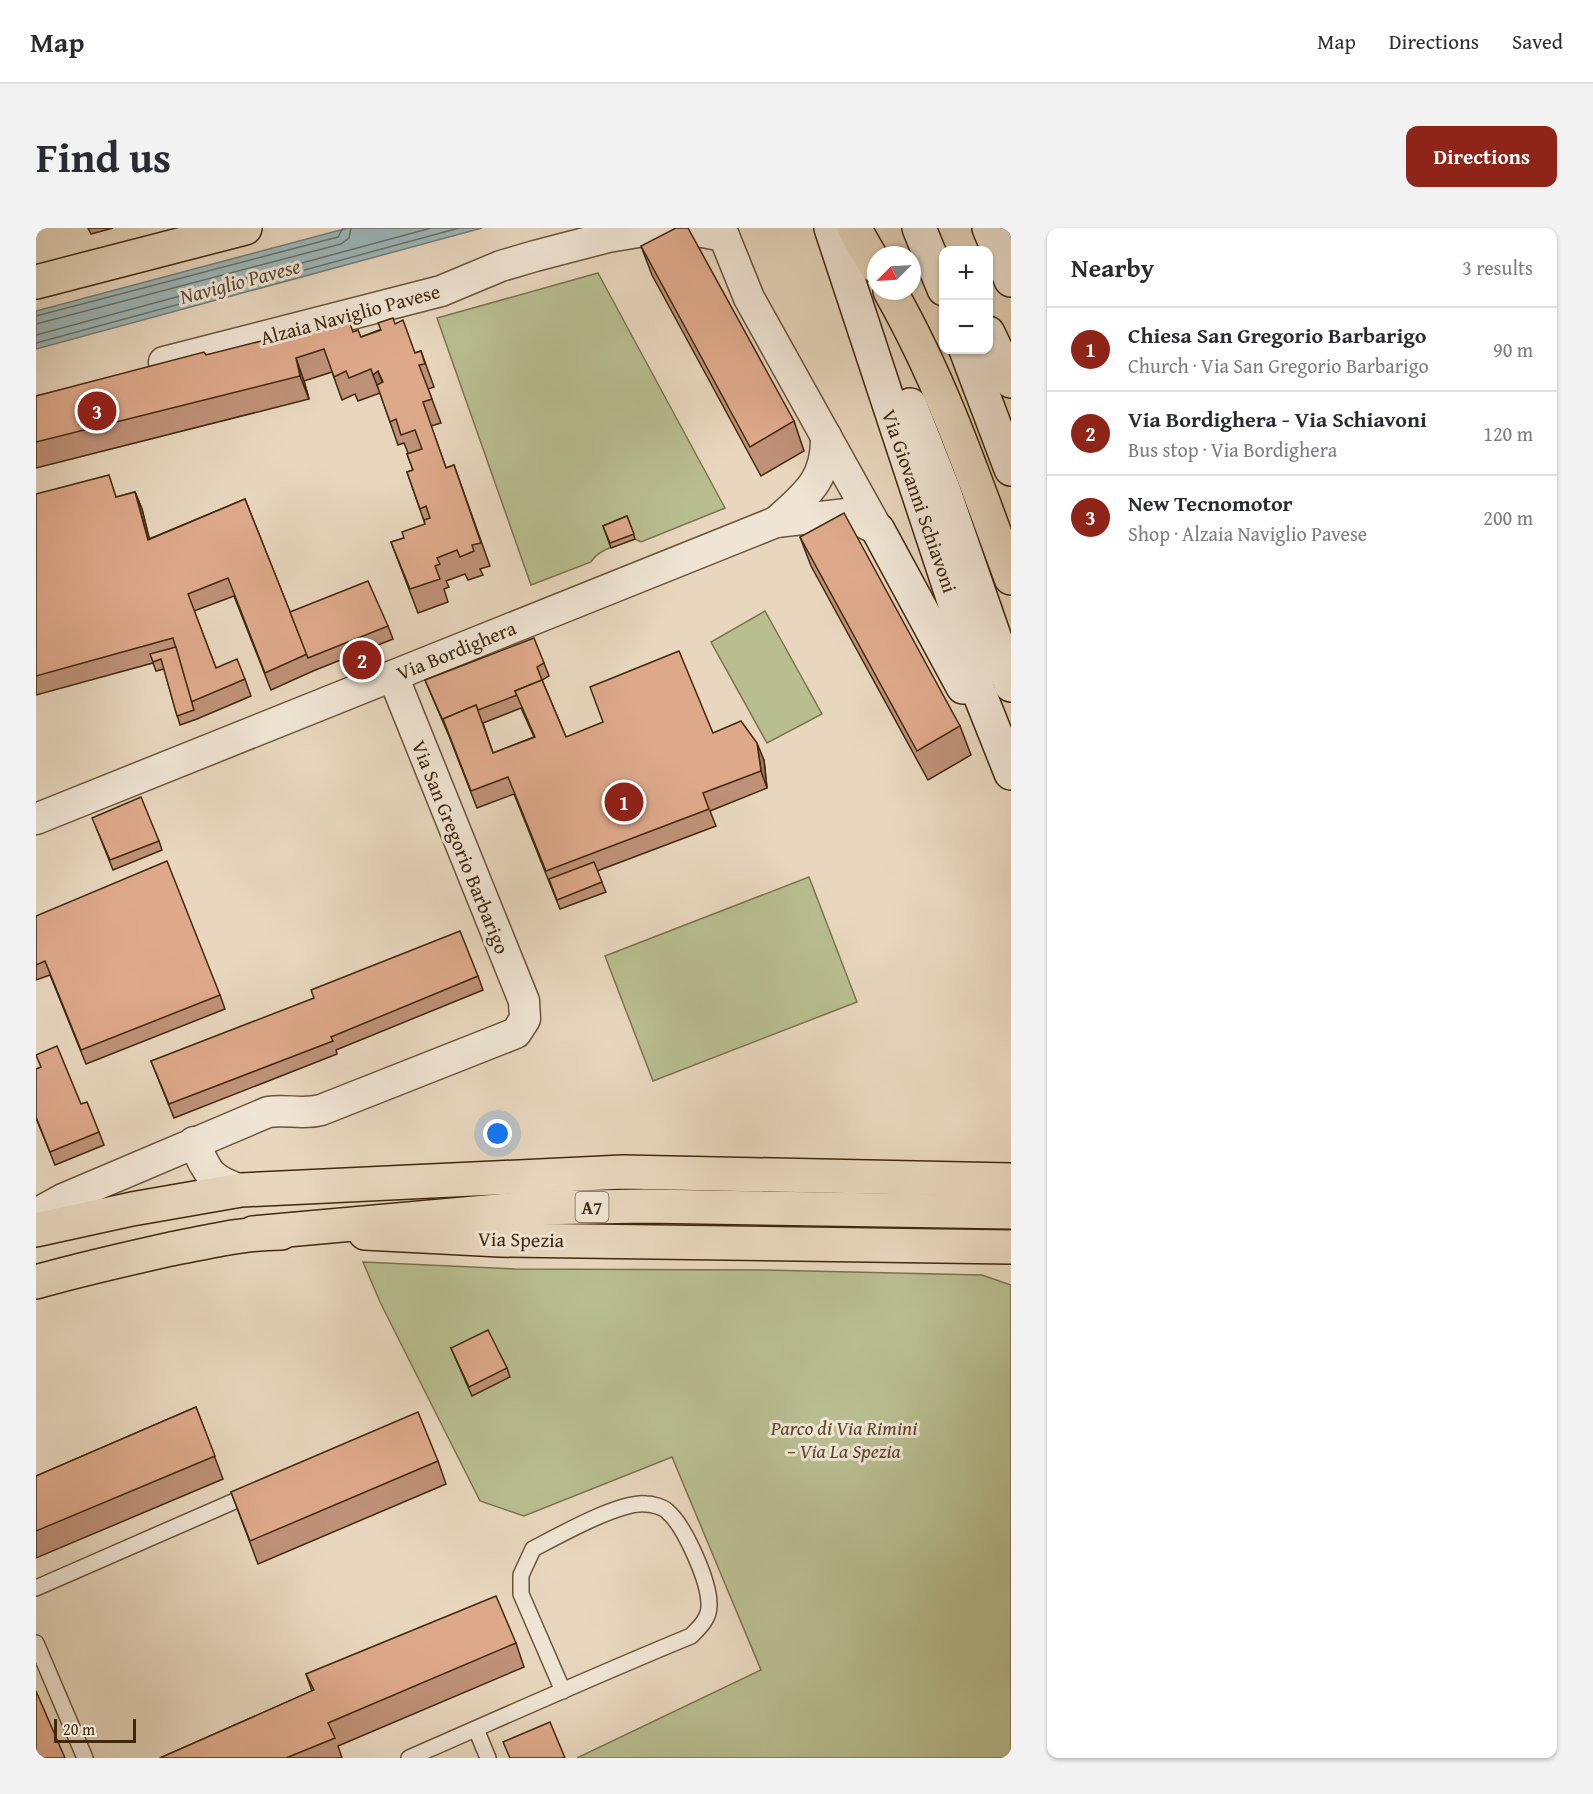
<!DOCTYPE html>
<html lang="en">
<head>
<meta charset="utf-8">
<style>
	:root { --surface:#fff; --page:#f2f2f3; --text:#2b2b33; --muted:#7c7c81; --line:#e1e1e2; --accent:#8f2418 }
	body { margin:0; font-family:"Gentium Book Plus",serif; background:var(--page); color:var(--text) }
	.controls { position:absolute; right:18px; top:18px; display:grid; overflow:hidden; border-radius:12px; box-shadow:0 2px 4px #0004 }
	.controls button { width:54px; height:54px; display:grid; place-items:center; padding:0; border:0; border-bottom:2px solid var(--line); background:var(--surface); color:var(--text); font:30px sans-serif }
	.compass { position:absolute; left:831px; top:18px; width:54px; height:54px; border-radius:50%; background:var(--surface); box-shadow:0 2px 4px #0004; rotate:246deg }
	.scale { position:absolute; left:18px; bottom:15px; width:82px; box-sizing:border-box; padding-left:6px; border:3px solid #41280d; border-top:0; font-size:16px; line-height:21px; white-space:nowrap; color:#41280d; -webkit-text-stroke:4px #f0e5d5; paint-order:stroke }
	.you { position:absolute; left:462px; top:906px; width:21px; height:21px; margin:-15px; border:4px solid #fff; border-radius:50%; background:#1a73e8; box-shadow:0 0 0 9px #1a73e833 }
	.badge { display:grid; place-items:center; width:39px; height:39px; border-radius:50%; background:var(--accent); color:#fff; font-size:20px; font-weight:700 }
	.pin { position:absolute; translate:-50% -50%; border:3px solid #fff; box-shadow:0 2px 6px #0006 }
	.list { margin:0; padding:0; list-style:none }
	h2 { display:flex; justify-content:space-between; align-items:center; height:78px; margin:0; padding:0 24px; font-size:26px }
	h2 small { font-size:20px; font-weight:400; color:var(--muted) }
	.list li { display:grid; grid-template-columns:39px 1fr auto; gap:18px; align-items:center; box-sizing:border-box; height:84px; padding:0 24px; border-top:2px solid var(--line) }
	.list b { display:block; font-size:22px; white-space:nowrap }
	.list p { margin:0; font-size:20px; white-space:nowrap; color:var(--muted) }
	.list em { font-size:20px; font-style:normal; color:var(--muted) }
	.map { position:relative; flex:none; width:975px; height:1530px; overflow:hidden; border-radius:12px }
	header { display:flex; align-items:center; gap:36px; box-sizing:border-box; height:84px; padding:0 30px; background:var(--surface); border-bottom:2px solid var(--line) }
	header strong { font-size:28px }
	nav { display:flex; gap:33px; margin-inline-start:auto; font-size:21px }
	.intro { display:flex; align-items:center; justify-content:space-between; box-sizing:border-box; height:144px; padding:0 36px }
	h1 { margin:0; font-size:42px }
	.button { padding:15px 27px; border-radius:12px; background:var(--accent); color:#fff; font-size:21px; font-weight:700 }
	main { display:flex; gap:36px; padding:0 36px }
	aside { flex:1; background:var(--surface); border-radius:12px; box-shadow:0 2px 4px #0004 }
	.map>svg:first-child { display:block }
</style>
</head>
<body>
<header>
<strong>Map</strong>
<nav><a>Map</a><a>Directions</a><a>Saved</a></nav>
</header>
<div class="intro"><h1>Find us</h1><a class="button">Directions</a></div>
<main>
<div class="map">
<svg width="975" height="1530" viewBox="0 0 975 1530">
	<rect width="100%" height="100%" fill="#e8d7be"/>
	<filter id="stains"><feTurbulence type="fractalNoise" baseFrequency=".00333" numOctaves="4"/><feColorMatrix values="0 0 0 0 .2 0 0 0 0 .09 0 0 0 0 .02 0 0 0 .5 -.17"/></filter>
	<radialGradient id="worn" r=".72"><stop offset=".6" stop-color="#630" stop-opacity="0"/><stop offset="1" stop-color="#630" stop-opacity=".3"/></radialGradient>
	<g fill="#b8be90" stroke="#7c734e" stroke-width="1.5">
		<path d="M562,45L689,280L605,314L599,311C585,316 562,321 555,334L495,357L401,90Z"/>
		<polygon points="729,383 786,486 731,515 675,414"/>
		<polygon points="773,649 821,774 617,853 569,728"/>
		<polygon points="327,1034 479,1041 728,1042 946,1047 975,1057 975,1530 541,1530 725,1442 636,1229 488,1288 444,1273 344,1074"/>
	</g>
	<polygon fill="#9bb7bb" stroke="#777e75" stroke-width="1.5" points="312,0 446,0 0,121 0,83"/>
	<g fill="none" stroke-linecap="round" stroke-linejoin="round">
		<g stroke="#6e7064" stroke-width="1.5">
			<polyline points="0,88 302,9 307,0"/>
			<polyline points="0,96 305,16 313,10 315,0"/>
			<polyline points="0,107 395,0"/>
			<polyline points="0,115 423,0"/>
		</g>
		<g stroke="#6b5439" stroke-width="18">
			<g id="lane">
				<polyline points="0,1360 217,1265"/>
				<polyline points="0,1415 49,1530"/>
				<polyline points="440,1501 452,1530"/>
				<path d="M373,1530C467,1489 560,1447 655,1408C663,1400 673,1391 673,1378C674,1355 649,1298 631,1283C627,1279 616,1276 610,1276C584,1273 522,1308 497,1321L485,1347V1366L527,1463"/>
			</g>
		</g>
		<g stroke="#6b5439" stroke-width="33">
			<g id="street">
				<polyline points="645,0 688,8"/>
				<polyline points="688,8 713,70 842,302"/>
				<polyline points="128,134 405,63 465,38 499,28 572,9 626,0"/>
				<path d="M740,294C771,266 791,252 790,208"/>
				<polyline points="0,591 740,294 811,286 842,302"/>
				<path d="M158,914C172,945 172,950 205,962"/>
				<path d="M0,986L27,971L232,884C250,881 267,887 285,882L480,805L489,791L488,773L357,448"/>
			</g>
		</g>
		<g stroke="#41280d" stroke-width="36">
			<g id="secondary">
				<polyline points="795,0 918,373 942,462 975,545"/>
				<polyline points="883,0 908,61"/>
				<polyline points="953,0 975,52"/>
				<polyline points="952,105 975,153"/>
				<polyline points="930,122 975,241"/>
				<polyline points="874,177 907,261 975,457"/>
				<polyline points="842,302 927,459"/>
			</g>
		</g>
		<g stroke="#41280d" stroke-width="36">
			<g id="primary">
				<polyline points="0,54 209,0"/>
				<polyline points="0,1002 96,981 205,962 587,944 975,952"/>
				<polyline points="329,1005 464,1012 975,1019"/>
				<path d="M0,1054C45,1041 90,1031 135,1021C172,1014 207,1005 245,1005"/>
			</g>
		</g>
		<g stroke="#41280d" stroke-width="36">
			<g id="highway">
				<polyline points="818,0 840,38"/>
				<path d="M854,63C906,154 939,252 975,350"/>
				<polyline points="217,1005 495,980 609,978 975,984"/>
			</g>
		</g>
		<use href="#lane" stroke="#f0e5d5" stroke-width="15"/>
		<use href="#street" stroke="#f0e5d5" stroke-width="30"/>
		<use href="#secondary" stroke="#f0e5d5" stroke-width="33"/>
		<use href="#primary" stroke="#e8d7be" stroke-width="33"/>
		<use href="#highway" stroke="#e8d7be" stroke-width="33"/>
	</g>
	<g fill="#bf9178" stroke="#41280d" stroke-width="1.5" fill-rule="evenodd">
		<polygon points="52,0 77,0 55,6"/>
		<polygon points="605,18 758,193 768,223 725,248 616,47"/>
		<polygon points="359,96 379,125 385,123 398,159 392,161 405,195 395,198 410,240 418,237 454,338 444,341 447,347 432,352 429,346 410,353 413,359 408,361 412,374 382,385 355,314 368,310 389,296 371,244 377,242 371,226 372,225 368,215 362,217 344,165 322,173 319,166 306,172 296,144 268,153 273,171 0,240 0,168 170,127 254,110 317,104 325,109"/>
		<polygon points="99,264 106,281 113,311 209,271 254,384 352,398 357,411 277,443 235,462 198,368 158,383 180,440 209,451 215,468 161,491 144,497 128,441 120,443 117,435 0,467 0,266 81,269"/>
		<polygon points="591,288 599,311 575,320 567,298"/>
		<polygon points="764,309 924,498 935,527 892,552 775,338"/>
		<path d="M508,435L513,448L506,452L530,509L677,505L728,532L731,560L674,583L680,598L561,643L570,664L524,681L478,566L441,580L413,508L389,452ZM485,480L498,509L457,525L447,495Z"/>
		<polygon points="60,599 123,613 126,622 77,642"/>
		<polygon points="0,688 184,767 189,781 50,836 14,747 0,752"/>
		<polygon points="442,748 447,762 300,822 301,826 138,890 115,833"/>
		<polygon points="0,841 45,876 63,904 68,917 19,937 0,890"/>
		<polygon points="415,1120 471,1140 474,1149 436,1168"/>
		<polygon points="160,1179 187,1251 0,1330 0,1248"/>
		<polygon points="402,1233 410,1256 222,1336 195,1264"/>
		<polygon points="480,1415 488,1439 302,1518 306,1530 124,1530 276,1463 270,1446"/>
	</g>
	<g fill="#9b7661" stroke="#41280d" stroke-width="1.5">
		<polygon points="260,130 268,153 273,171 264,148"/>
		<polygon points="342,143 351,167 346,170 337,147"/>
		<polygon points="99,264 106,281 118,329 112,312"/>
		<polygon points="721,515 728,532 731,560 725,543"/>
	</g>
	<g fill="#dea98b" stroke="#41280d" stroke-width="1.5">
		<polygon points="640,0 652,0 758,193 714,219 605,18"/>
		<polygon points="312,90 317,104 322,102 325,109 345,102 342,95 357,90 359,96 367,92 379,125 385,123 389,136 383,137 396,171 387,174 410,240 418,237 445,315 436,317 438,323 424,329 421,322 401,330 404,336 399,338 404,351 374,361 355,314 368,310 366,304 389,296 388,292 394,290 390,278 384,281 371,244 377,242 371,226 386,221 379,202 365,207 360,191 354,194 341,157 347,154 342,143 337,147 335,141 313,150 310,143 298,149 288,121 260,130 264,148 0,214 0,168 168,124 170,127 253,106 254,110"/>
		<polygon points="73,247 80,269 99,264 112,312 209,271 271,426 229,445 192,350 152,366 180,440 201,431 209,451 155,474 137,410 0,448 0,266"/>
		<polygon points="808,285 924,498 881,523 764,309"/>
		<polygon points="591,288 598,306 574,315 567,298"/>
		<polygon points="332,353 352,398 272,430 254,384"/>
		<polygon points="498,410 508,435 501,439 506,452 479,463 481,467 442,482 440,477 407,491 408,495 389,452"/>
		<polygon points="140,419 158,482 141,488 125,431 117,434 114,426"/>
		<polygon points="643,423 677,505 705,493 721,515 725,543 667,565 673,581 510,643 472,549 435,563 407,491 440,477 457,525 499,509 479,463 506,452 530,509 567,494 554,459"/>
		<polygon points="105,569 123,613 74,632 56,590"/>
		<polygon points="131,633 184,767 45,822 9,733 0,737 0,688"/>
		<polygon points="558,634 566,654 521,672 513,651"/>
		<polygon points="424,703 442,748 295,809 297,813 133,876 115,833 278,770 275,762"/>
		<polygon points="21,818 45,876 51,874 63,904 14,924 0,889 0,841 5,839 0,827"/>
		<polygon points="452,1102 471,1140 433,1159 415,1120"/>
		<polygon points="160,1179 179,1228 0,1303 0,1248"/>
		<polygon points="382,1184 402,1233 214,1313 195,1264"/>
		<polygon points="460,1368 480,1415 292,1495 299,1510 250,1530 124,1530 278,1462 270,1446"/>
		<polygon points="0,1463 29,1530 0,1530"/>
		<polygon points="514,1494 529,1530 474,1530 467,1514"/>
	</g>
	<g text-anchor="middle" dominant-baseline="central" stroke-width="6" stroke-linejoin="round" paint-order="stroke">
		<rect fill="#f0e5d5" stroke="#766149" stroke-width="1.5" x="539.5" y="964" width="33" height="30" rx="4.5"/>
		<g font-size="18" font-weight="bold" fill="#41280d">
			<text x="556" y="979">A7</text>
		</g>
		<g font-size="20" fill="#41280d" stroke="#f0e5d5">
			<text transform="translate(314 86) rotate(-15)">Alzaia Naviglio Pavese</text>
			<text transform="translate(884 273) rotate(71)">Via Giovanni Schiavoni</text>
			<text transform="translate(420 422) rotate(-22)">Via Bordighera</text>
			<text transform="translate(425 619) rotate(68)">Via San Gregorio Barbarigo</text>
			<text transform="translate(485 1011) rotate(1)">Via Spezia</text>
		</g>
		<g font-size="20" font-style="italic" fill="#594627" stroke="#f0e5d5">
			<text x="808" y="1199">Parco di Via Rimini<tspan x="808" dy="23">– Via La Spezia</tspan></text>
		</g>
		<g font-size="21" font-style="italic" fill="#584c38" stroke="#f0e5d5">
			<text transform="translate(204 53) rotate(-15)">Naviglio Pavese</text>
		</g>
	</g>
	<rect width="100%" height="100%" filter="url(#stains)"/>
	<rect width="100%" height="100%" fill="url(#worn)"/>
</svg>
<div class="controls">
<button>+</button>
<button>−</button>
</div>
<svg class="compass" viewBox="-18 -18 36 36"><path d="M0-13l5 13h-10z" fill="#e53935"/><path d="M0 13l5-13h-10z" fill="#7c7c81"/></svg>
<div class="scale">20 m</div>
<div class="you"></div>
<div class="pin badge" style="left:588px;top:574px">1</div>
<div class="pin badge" style="left:326px;top:432px">2</div>
<div class="pin badge" style="left:61px;top:183px">3</div>
</div>
<aside>
<h2>Nearby<small>3 results</small></h2>
<ul class="list">
<li><span class="badge">1</span><div><b>Chiesa San Gregorio Barbarigo</b><p>Church · Via San Gregorio Barbarigo</p></div><em>90 m</em></li>
<li><span class="badge">2</span><div><b>Via Bordighera - Via Schiavoni</b><p>Bus stop · Via Bordighera</p></div><em>120 m</em></li>
<li><span class="badge">3</span><div><b>New Tecnomotor</b><p>Shop · Alzaia Naviglio Pavese</p></div><em>200 m</em></li>
</ul>
</aside>
</main>
</body>
</html>
